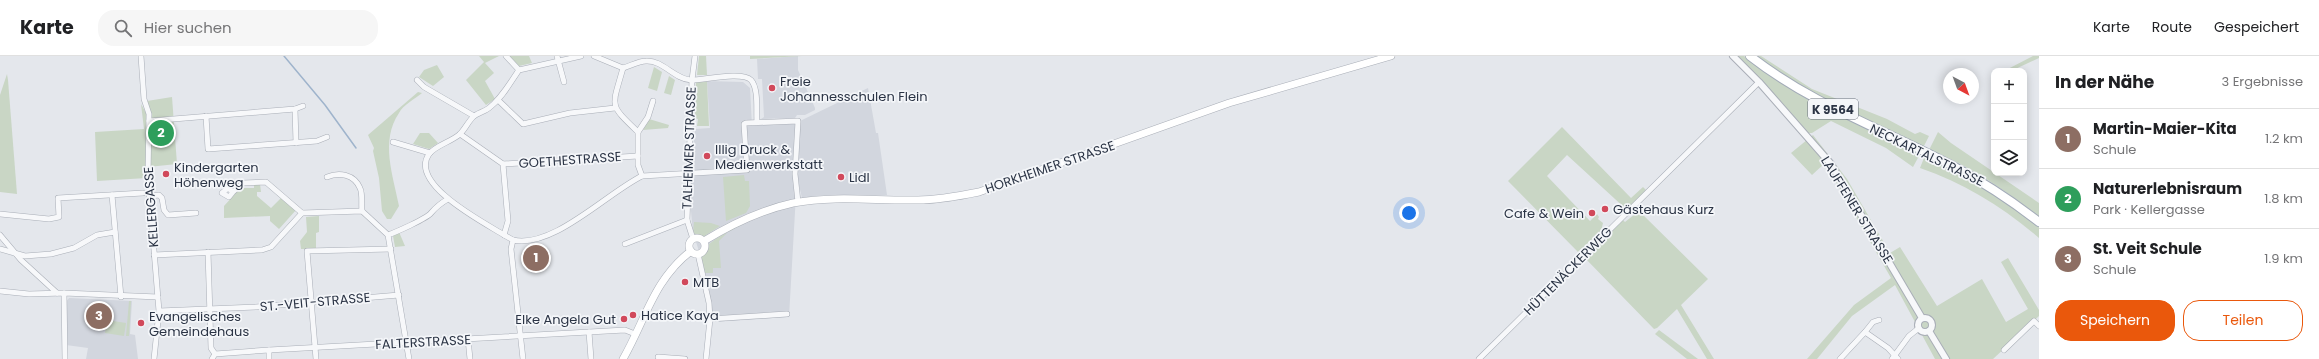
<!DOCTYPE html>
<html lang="de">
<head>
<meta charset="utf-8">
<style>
	:root { --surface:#fff; --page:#f6f6f6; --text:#202124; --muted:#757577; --line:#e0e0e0; --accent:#ea580c }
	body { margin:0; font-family:Poppins,sans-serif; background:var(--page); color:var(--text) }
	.controls { position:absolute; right:12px; top:12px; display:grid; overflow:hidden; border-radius:8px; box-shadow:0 2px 10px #0003 }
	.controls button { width:36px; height:36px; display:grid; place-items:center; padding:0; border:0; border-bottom:1px solid var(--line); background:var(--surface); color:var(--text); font:20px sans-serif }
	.compass { position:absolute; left:1943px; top:12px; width:36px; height:36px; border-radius:50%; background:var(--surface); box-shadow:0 2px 10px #0003; rotate:139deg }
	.you { position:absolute; left:1409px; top:157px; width:14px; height:14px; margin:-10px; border:3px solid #fff; border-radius:50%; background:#1a73e8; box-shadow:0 0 0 6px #1a73e833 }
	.badge { display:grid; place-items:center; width:26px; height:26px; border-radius:50%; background:var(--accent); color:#fff; font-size:13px; font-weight:700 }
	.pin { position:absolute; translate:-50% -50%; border:2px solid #fff; box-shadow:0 1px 4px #0006 }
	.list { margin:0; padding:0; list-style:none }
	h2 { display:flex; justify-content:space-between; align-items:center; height:52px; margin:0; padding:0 16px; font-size:17px }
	h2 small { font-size:13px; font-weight:400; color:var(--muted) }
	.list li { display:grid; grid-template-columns:26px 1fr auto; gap:12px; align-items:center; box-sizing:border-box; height:60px; padding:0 16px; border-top:1px solid var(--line) }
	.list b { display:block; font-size:15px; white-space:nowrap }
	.list p { margin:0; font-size:13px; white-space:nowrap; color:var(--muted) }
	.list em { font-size:13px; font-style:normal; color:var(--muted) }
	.actions { display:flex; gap:8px; padding:12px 16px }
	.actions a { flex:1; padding:9px 0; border:1px solid var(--accent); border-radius:16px; text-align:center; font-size:14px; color:var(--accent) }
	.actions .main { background:var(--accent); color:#fff }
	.icon { flex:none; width:22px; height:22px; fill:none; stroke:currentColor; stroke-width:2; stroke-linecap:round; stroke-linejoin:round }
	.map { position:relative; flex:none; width:2039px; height:303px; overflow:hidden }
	header { display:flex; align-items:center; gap:24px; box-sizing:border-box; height:56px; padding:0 20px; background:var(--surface); border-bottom:1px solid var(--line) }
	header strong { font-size:19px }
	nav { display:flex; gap:22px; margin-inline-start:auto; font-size:14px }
	.search { width:280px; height:36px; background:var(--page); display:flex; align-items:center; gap:10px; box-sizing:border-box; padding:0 14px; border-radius:16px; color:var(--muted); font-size:15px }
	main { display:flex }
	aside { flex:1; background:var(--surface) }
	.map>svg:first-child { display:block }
</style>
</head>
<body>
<header>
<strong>Karte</strong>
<div class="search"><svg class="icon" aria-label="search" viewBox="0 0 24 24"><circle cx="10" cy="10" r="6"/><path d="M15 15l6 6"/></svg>Hier suchen</div>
<nav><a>Karte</a><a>Route</a><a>Gespeichert</a></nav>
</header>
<main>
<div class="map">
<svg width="2039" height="303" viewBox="0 0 2039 303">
	<rect width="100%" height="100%" fill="#e4e7ec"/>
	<g fill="#d2d6de">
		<polygon points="798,0 798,14 815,52 815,54 805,59 797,59 795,62 761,63 764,61 762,23 758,23 757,3"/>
		<polygon points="707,25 743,26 750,32 752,70 800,65 868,32 876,77 878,77 887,139 823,139 802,142 797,121 789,261 714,266 701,201 693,177 691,155 690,126 695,73 710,72"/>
		<polygon points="69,242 132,245 130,278 135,279 138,303 86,303 88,292 66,289 66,246"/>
	</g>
	<g fill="#c9d6c5">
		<polygon points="479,0 499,0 485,7 494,17 485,25 495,43 486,49 466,24 484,6"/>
		<polygon points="508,0 529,0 532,7 519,10"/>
		<polygon points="699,0 706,0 707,19 697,19"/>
		<polygon points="750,0 802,0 750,3"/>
		<path d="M1738,0H1744L1777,24L1817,48L1933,103L1998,139L2039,170V182C2003,151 1964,127 1920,112L1924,102L1919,100L1913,111L1886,92L1831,65L1812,77H1808Z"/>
		<polygon points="1754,0 1761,0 1812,33 1887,63 1915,78 1920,76 1929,80 1923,92 1805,34"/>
		<polygon points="2033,0 2039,0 2039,2 2011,15 2004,15"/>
		<polygon points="437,9 444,21 433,30 419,21 424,14"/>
		<polygon points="654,11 662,16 657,35 648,32"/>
		<polygon points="7,18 8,24 17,138 0,136 0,39"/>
		<polygon points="669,20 675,24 671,39 664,37"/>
		<polygon points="696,25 707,25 709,70 697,70 698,63 695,62"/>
		<path d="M418,36L422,37C415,43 403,49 399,57C380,85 393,119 399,150L391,163H387L382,155L379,122L373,95L374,92L368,79Z"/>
		<polygon points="172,41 177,108 148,111 147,45"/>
		<polygon points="141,48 146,57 147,122 97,125 95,76 144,73"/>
		<polygon points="649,63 669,69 668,72 643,74"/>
		<polygon points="1562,71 1631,142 1643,131 1647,135 1627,154 1567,99 1547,120 1590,165 1597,158 1599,161 1598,163 1603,167 1601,175 1578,196 1508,125"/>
		<path d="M1938,76L1951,87L2039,147V161C2005,134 1969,109 1929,94Z"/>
		<polygon points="420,77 429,77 438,87 429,93 413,88"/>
		<polygon points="1813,79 1847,123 1890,197 1900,191 1937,250 1982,223 2006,266 2028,253 2001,206 2008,202 2039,254 2039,260 1993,303 1935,303 1895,229 1852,260 1817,303 1807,303 1854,249 1891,222 1825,107 1812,119 1791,97"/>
		<polygon points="744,119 745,125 749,125 750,150 746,157 726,165 723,121"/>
		<polygon points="254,128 260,128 261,136 257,136 257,140 271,152 281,142 296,154 279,173 270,165 270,160 224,162 224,150 242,130 244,132 254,132"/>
		<polygon points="1639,155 1708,223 1681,249 1714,303 1707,303 1677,253 1657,272 1654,273 1584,201 1622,163 1625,166"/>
		<polygon points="319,160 319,176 316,177 316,193 301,193 300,185 307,176 306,161"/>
		<polygon points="694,166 711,167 720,170 703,181 693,177"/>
		<polygon points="747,166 730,174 719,185 721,212 713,212 713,217 705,217 701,201 708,189 717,182"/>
		<polygon points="399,176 405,190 395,191 393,180"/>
		<polygon points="129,245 131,245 129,280 126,280"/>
		<polygon points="107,264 126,267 124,280 105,277"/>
		<polygon points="1659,274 1698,303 1687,303 1655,278"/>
	</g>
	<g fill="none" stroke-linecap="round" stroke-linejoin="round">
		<polyline stroke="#9fb4cc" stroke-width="1.5" points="284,0 325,49 356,92"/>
		<g stroke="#a9aeb7" stroke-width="6">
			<g id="minor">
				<polyline points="141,0 144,43 149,58 148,121 159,255 154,303"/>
				<polyline points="506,0 519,14"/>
				<polyline points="557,0 564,26"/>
				<path d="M594,0L623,12C630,10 639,5 646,5C663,4 674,23 691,24C704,24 742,15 751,24C759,33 756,55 757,66"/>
				<path d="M623,12C612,52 608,47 638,76"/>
				<polyline points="417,24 424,31 474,60"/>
				<polyline points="498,44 523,68 570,57 615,52"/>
				<polyline points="295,53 296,87"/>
				<polyline points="206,60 208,93 317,85 327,81"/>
				<polyline points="149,65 295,53 303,50"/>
				<polyline points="460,78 503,108 508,165 504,179 513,184 511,193 523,303"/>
				<polyline points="393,86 430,97"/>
				<polyline points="503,108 638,100"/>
				<polyline points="642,120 638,109 638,76 648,61 653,45"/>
				<path d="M327,121C339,116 354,118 360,132C363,138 361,148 362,155"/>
				<polyline points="233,136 229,141 222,137 228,132 233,136 243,127 266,126 302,157"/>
				<polyline points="112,139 121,241"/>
				<polyline points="150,140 159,139 162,142 164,154 168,159 196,157"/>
				<polyline points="0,158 49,163 59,161 58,142 143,137"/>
				<polyline points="0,179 21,204 57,237"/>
				<path d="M388,179C396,176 426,163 431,157C436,151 441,147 448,143"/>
				<path d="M504,179C485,167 408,128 429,98C436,89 451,86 460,78C465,73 468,66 473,61C477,57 484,56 489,52C502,42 510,27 519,14L581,0"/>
				<polyline points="693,183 687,164 692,24 695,0"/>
				<path d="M513,184C553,193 607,137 642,120L747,114L744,68L746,67L798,65L795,118L798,146"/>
				<polyline points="625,188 687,164"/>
				<polyline points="0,193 25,200 51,198 74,192 97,179 115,176"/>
				<polyline points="208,196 211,292 215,298"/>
				<polyline points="698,198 709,247 710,263 706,303"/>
				<polyline points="154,199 262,194 271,191 302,157 362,155 388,179 409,303"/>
				<polyline points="0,235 29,238 64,237 158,241"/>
				<polyline points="64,237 65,303"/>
				<polyline points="159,255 256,251 399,239"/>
				<polyline points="710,263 787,258"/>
				<polyline points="589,276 591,303"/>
				<polyline points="1865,276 1873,266 1879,264"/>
				<polyline points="468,283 470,303"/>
				<polyline points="2004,294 2034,265 2039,270"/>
				<polyline points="658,301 685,303"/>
				<polyline points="212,303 215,298 269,294 625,274 635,278"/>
				<polyline points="269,303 269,294"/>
				<polyline points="316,303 307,195 391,193"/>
				<polyline points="1479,303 1759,26"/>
				<polyline points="1840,303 1865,276 1888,292 1898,303"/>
				<polyline points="1892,303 1909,280 1919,272"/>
			</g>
		</g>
		<g stroke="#a9aeb7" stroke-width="8">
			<g id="tertiary">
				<polyline points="1733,0 1759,26 1831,108 1922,262"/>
				<circle cx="1925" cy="269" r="7"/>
				<polyline points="1929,275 1946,303"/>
			</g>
		</g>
		<g stroke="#a9aeb7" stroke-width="8">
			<g id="secondary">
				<circle cx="697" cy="190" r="8"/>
				<path d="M704,185C732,168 761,154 793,147C837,139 875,145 918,144C939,144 959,140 979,136L1229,47L1391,0"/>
				<path d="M623,303C645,265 654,223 691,195"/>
			</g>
		</g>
		<g stroke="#a3abb8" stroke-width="10">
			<path id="primary" d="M1750,0C1813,49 1883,73 1953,110C1983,126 2012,145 2039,166"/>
		</g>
		<use href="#minor" stroke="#f7f8fa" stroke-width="5"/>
		<use href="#tertiary" stroke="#f7f8fa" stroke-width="6"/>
		<use href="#secondary" stroke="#fff" stroke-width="7"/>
		<use href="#primary" stroke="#fff" stroke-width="8"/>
	</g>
	<g fill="#d1495b" stroke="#f4f6f9" stroke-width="1.5">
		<circle cx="772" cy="32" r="4"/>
		<circle cx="707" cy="100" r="4"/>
		<circle cx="166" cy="118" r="4"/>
		<circle cx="841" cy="121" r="4"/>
		<circle cx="1605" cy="153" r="4"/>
		<circle cx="1592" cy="157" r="4"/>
		<circle cx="685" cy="226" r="4"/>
		<circle cx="633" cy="259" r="4"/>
		<circle cx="624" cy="263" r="4"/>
		<circle cx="141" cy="267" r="4"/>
	</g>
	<g text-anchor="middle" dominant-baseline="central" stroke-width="3.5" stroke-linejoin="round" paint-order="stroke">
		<rect fill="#f4f6f9" stroke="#676e7b" stroke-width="1" x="1808" y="43" width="50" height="20" rx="3"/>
		<g font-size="12" font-weight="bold" fill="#2b3445">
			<text x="1833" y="53">K 9564</text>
		</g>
		<g font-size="13" fill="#2b3445" stroke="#f4f6f9" text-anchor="start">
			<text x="780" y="25">Freie<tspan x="780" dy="15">Johannesschulen Flein</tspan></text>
			<text x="715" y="93">Illig Druck &amp;<tspan x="715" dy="15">Medienwerkstatt</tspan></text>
			<text x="174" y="111">Kindergarten<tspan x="174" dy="15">Höhenweg</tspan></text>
			<text x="849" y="121">Lidl</text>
			<text x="1613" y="153">Gästehaus Kurz</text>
			<text x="1584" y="157" text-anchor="end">Cafe &amp; Wein</text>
			<text x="693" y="226">MTB</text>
			<text x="641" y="259">Hatice Kaya</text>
			<text x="149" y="260">Evangelisches<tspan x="149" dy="15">Gemeindehaus</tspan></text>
			<text x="616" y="263" text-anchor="end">Elke Angela Gut</text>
		</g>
		<g font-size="13" fill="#2b3445" stroke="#f4f6f9">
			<text transform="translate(689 92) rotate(-88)">TALHEIMER STRASSE</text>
			<text transform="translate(1927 99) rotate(26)">NECKARTALSTRASSE</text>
			<text transform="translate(570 104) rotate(-4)">GOETHESTRASSE</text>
			<text transform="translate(1050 111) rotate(-19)">HORKHEIMER STRASSE</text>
			<text transform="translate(151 151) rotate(-94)">KELLERGASSE</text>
			<text transform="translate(1857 154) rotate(58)">LAUFFENER STRASSE</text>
			<text transform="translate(1568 215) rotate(-45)">HÜTTENÄCKERWEG</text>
			<text transform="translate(315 246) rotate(-5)">ST.-VEIT-STRASSE</text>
			<text transform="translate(423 286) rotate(-3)">FALTERSTRASSE</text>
		</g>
	</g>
</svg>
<div class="controls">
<button>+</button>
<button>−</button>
<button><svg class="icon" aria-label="layers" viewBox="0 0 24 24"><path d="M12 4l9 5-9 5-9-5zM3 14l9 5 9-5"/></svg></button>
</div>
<svg class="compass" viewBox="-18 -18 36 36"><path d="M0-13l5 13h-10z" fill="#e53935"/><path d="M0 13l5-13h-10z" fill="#757577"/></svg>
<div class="you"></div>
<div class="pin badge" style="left:536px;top:202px;background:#8d6e63">1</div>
<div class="pin badge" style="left:161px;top:77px;background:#2e9e5b">2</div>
<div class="pin badge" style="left:99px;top:260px;background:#8d6e63">3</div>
</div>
<aside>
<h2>In der Nähe<small>3 Ergebnisse</small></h2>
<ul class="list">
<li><span class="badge" style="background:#8d6e63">1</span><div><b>Martin-Maier-Kita</b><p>Schule</p></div><em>1.2 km</em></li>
<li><span class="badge" style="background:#2e9e5b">2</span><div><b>Naturerlebnisraum</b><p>Park · Kellergasse</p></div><em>1.8 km</em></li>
<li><span class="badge" style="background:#8d6e63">3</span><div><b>St. Veit Schule</b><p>Schule</p></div><em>1.9 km</em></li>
</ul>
<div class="actions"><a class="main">Speichern</a><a>Teilen</a></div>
</aside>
</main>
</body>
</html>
